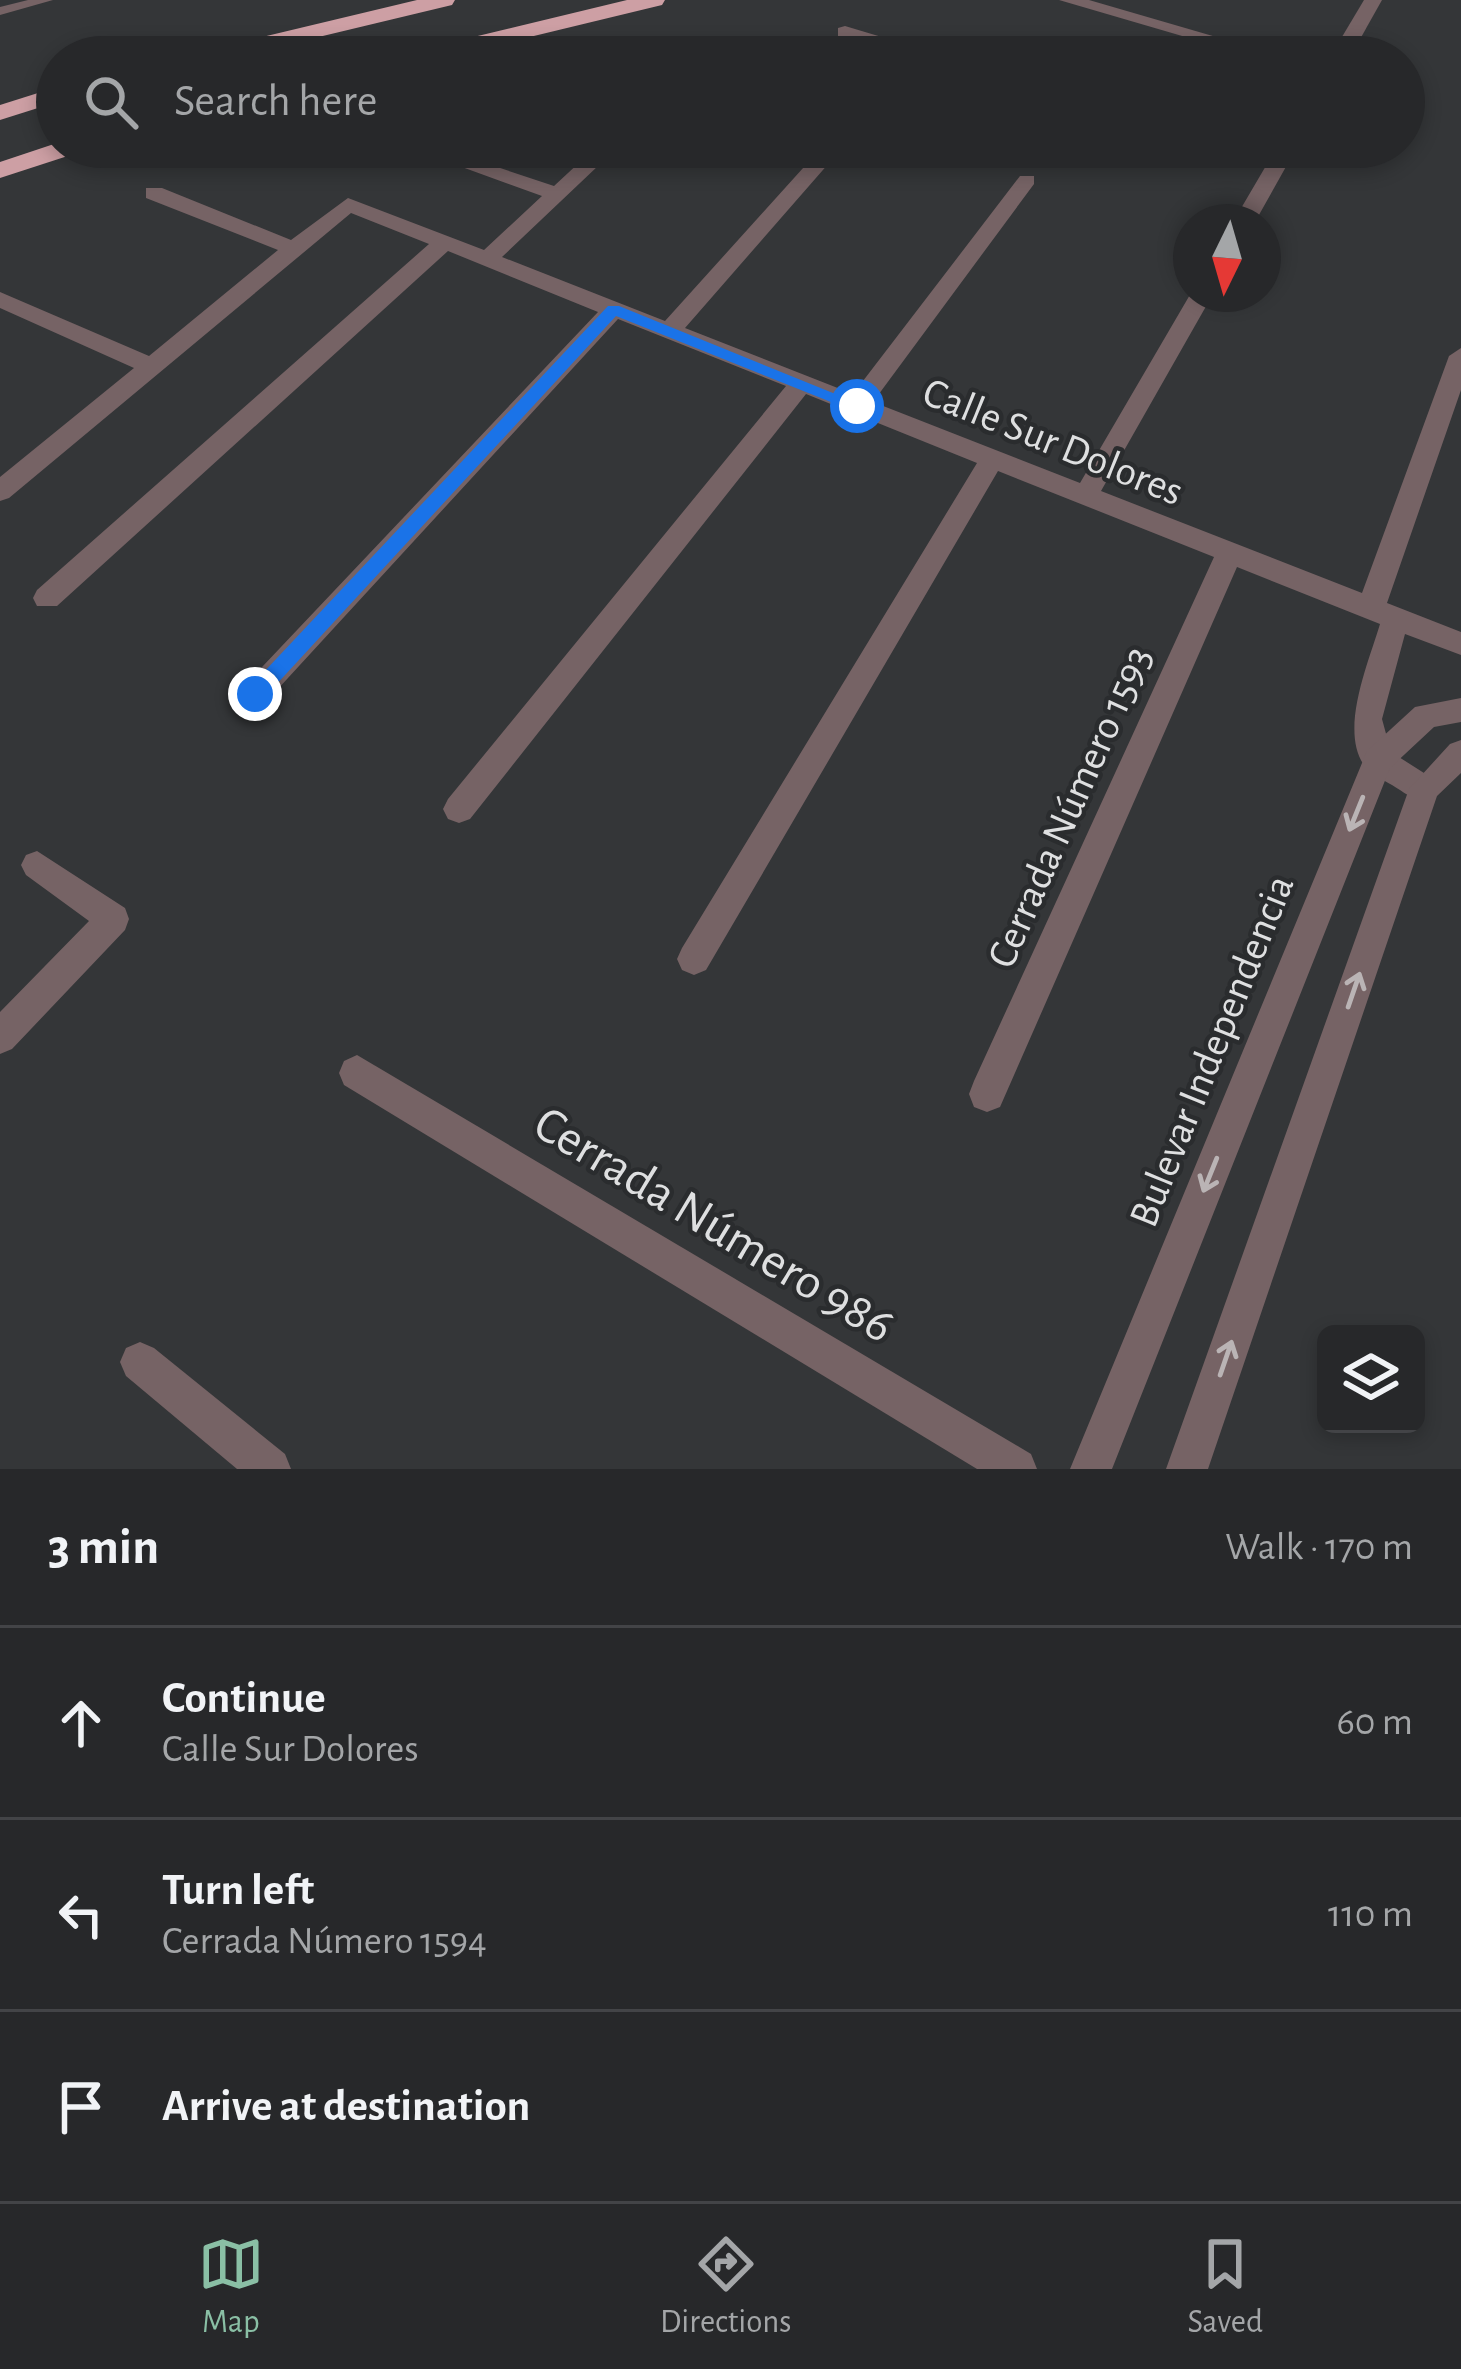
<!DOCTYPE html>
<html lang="en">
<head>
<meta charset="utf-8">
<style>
	:root { --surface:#27282a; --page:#2f3032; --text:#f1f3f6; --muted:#a4a6a8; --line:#434447; --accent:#8abfa5 }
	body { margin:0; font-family:"Alegreya Sans",sans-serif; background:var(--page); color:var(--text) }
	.controls { position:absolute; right:36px; bottom:36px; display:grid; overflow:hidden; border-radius:18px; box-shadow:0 6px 18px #0003 }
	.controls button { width:108px; height:108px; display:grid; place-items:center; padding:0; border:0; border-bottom:3px solid var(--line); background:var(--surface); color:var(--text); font:60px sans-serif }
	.compass { position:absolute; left:1173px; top:204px; width:108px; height:108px; border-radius:50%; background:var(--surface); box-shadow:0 6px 18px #0003; rotate:185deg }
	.stop { position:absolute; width:36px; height:36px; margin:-27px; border:9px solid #1a73e8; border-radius:50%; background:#fff }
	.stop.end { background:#1a73e8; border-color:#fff; box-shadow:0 3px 12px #0008 }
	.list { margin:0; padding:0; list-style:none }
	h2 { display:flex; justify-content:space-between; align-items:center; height:156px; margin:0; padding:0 48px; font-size:51px }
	h2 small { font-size:39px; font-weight:400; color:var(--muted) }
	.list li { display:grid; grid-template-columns:78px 1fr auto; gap:36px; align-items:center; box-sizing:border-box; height:192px; padding:0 48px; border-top:3px solid var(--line) }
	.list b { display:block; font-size:45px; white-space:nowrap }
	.list p { margin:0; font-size:39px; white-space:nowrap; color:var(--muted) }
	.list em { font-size:39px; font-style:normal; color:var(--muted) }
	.icon { flex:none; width:66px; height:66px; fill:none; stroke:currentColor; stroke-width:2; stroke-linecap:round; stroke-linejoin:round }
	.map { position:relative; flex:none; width:1461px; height:1469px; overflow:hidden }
	.search { position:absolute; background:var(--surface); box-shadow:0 6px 18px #0003; left:36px; right:36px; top:36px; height:132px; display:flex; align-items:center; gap:30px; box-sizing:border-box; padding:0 42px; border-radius:66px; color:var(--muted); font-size:45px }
	.sheet { height:732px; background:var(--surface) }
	nav { display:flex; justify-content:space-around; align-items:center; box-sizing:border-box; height:168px; border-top:3px solid var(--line); background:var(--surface); font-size:33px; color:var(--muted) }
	nav a { display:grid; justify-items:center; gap:6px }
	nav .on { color:var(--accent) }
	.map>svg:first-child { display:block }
</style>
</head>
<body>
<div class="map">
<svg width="1461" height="1469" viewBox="0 0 1461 1469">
	<rect width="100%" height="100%" fill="#343638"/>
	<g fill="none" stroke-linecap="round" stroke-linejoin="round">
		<polygon fill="#766365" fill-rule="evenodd" points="28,0 53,0 0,15 0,7"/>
		<g fill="#766365" fill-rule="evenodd">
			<polygon points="1059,0 1089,0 1285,57 1254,57"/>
			<polygon points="1364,0 1382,0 1350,57 1330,57"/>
			<polygon points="845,26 935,53 938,57 908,57 838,36 838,28"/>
			<path d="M676,38L715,50L718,54C703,61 680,55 667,44Z"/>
			<path d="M407,147H437L554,186L596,147H618L502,257L665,321L822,147H843L685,328L853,394L1020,176H1034V184L873,402L1080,483L1191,293L1213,294L1101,491L1362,593L1449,356L1461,348V390L1387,603L1461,632V655L1405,634L1382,719L1391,752L1435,780L1439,789L1435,798C1418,805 1407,794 1392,785C1385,781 1374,776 1368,770C1336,736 1369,662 1380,624L1237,567L1000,1107L987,1112L974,1107L969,1094L974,1081L1214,557L998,471L706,970L694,975L682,970L677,959L682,948L977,463L806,394L470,819L459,823L448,819L443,809L448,799L786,386L618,319L265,703H245L240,694L245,685L598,312L448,251L57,606H37L33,598L37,590L429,244L351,213L9,498L0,501V477L134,368L0,308V292L149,356L278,250L146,198V188H162L291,240L348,198L484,250L542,196Z"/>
			<polygon points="1223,147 1273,153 1277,147 1297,147 1255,222 1233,222 1267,164"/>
			<polygon points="37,851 125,908 129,919 125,930 12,1049 0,1054 0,1012 89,921 26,875 21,865 26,855"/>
			<polygon points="357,1055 1031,1454 1037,1469 977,1469 344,1085 339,1073 344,1061"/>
			<polygon points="140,1342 154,1348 285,1454 291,1469 237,1469 126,1376 120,1362 126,1348"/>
		</g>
		<g fill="#766365" fill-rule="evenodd">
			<polygon points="1461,698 1461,722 1434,727 1390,768 1112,1469 1070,1469 1367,751 1415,707"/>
			<polygon points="1461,740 1461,773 1437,796 1208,1469 1166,1469 1409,789 1450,744"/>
		</g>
		<g fill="#cd9fa4" fill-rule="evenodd">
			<polygon points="417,0 455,0 452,5 235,57 196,57 199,52"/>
			<polygon points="627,0 665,0 662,5 447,57 408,57 411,52"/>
			<polygon points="57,87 57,102 0,120 0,105"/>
			<polygon points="57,143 83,147 80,152 0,178 0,162"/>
		</g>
	</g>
	<defs><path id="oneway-shaft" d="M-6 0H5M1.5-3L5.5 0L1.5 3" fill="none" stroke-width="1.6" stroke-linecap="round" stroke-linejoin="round" transform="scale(3)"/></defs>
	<g stroke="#bab4b5">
		<use href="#oneway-shaft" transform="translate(1356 814) rotate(112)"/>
		<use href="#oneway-shaft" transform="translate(1354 990) rotate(-71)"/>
		<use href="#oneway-shaft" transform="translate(1210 1175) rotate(112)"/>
		<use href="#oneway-shaft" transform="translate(1226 1358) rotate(-71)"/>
	</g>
	<polygon fill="#1a73e8" points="608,306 619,306 865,406 851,410 616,316 262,700 248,700 248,689"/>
	<g text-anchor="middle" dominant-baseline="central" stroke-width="9" stroke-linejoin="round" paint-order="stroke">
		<g font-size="42" fill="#dedfe0" stroke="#2a2c2e">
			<text transform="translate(1053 442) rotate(22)">Calle Sur Dolores</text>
			<text transform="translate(1070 807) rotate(-66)">Cerrada Número 1593</text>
			<text transform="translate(1212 1051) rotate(-68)">Bulevar Independencia</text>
		</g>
		<g font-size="51" fill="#dedfe0" stroke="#2a2c2e">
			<text transform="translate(714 1225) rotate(31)">Cerrada Número 986</text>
		</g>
	</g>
</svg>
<div class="controls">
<button><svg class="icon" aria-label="layers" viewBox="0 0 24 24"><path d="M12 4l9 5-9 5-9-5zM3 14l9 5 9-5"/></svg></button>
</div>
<svg class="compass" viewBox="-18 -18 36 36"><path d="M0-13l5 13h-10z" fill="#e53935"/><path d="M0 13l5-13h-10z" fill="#a4a6a8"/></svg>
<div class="stop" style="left:857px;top:406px"></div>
<div class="stop end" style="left:255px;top:694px"></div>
<div class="search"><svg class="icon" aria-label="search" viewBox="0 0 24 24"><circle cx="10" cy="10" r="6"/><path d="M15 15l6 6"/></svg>Search here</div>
</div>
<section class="sheet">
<h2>3 min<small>Walk · 170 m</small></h2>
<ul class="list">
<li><svg class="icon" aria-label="ahead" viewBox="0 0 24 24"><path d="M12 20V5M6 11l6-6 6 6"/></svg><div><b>Continue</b><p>Calle Sur Dolores</p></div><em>60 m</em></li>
<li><svg class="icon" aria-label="left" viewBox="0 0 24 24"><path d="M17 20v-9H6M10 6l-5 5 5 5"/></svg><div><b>Turn left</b><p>Cerrada Número 1594</p></div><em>110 m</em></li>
<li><svg class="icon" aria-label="arrive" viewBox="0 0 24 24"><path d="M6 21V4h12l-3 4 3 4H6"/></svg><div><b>Arrive at destination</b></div></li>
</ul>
</section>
<nav>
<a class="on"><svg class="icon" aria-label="map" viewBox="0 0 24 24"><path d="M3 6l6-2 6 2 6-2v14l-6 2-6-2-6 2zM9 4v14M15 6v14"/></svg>Map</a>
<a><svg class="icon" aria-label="directions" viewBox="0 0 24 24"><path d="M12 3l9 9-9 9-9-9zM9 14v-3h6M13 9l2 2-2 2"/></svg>Directions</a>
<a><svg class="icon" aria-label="saved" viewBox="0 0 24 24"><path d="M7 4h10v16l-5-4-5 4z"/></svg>Saved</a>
</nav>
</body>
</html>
